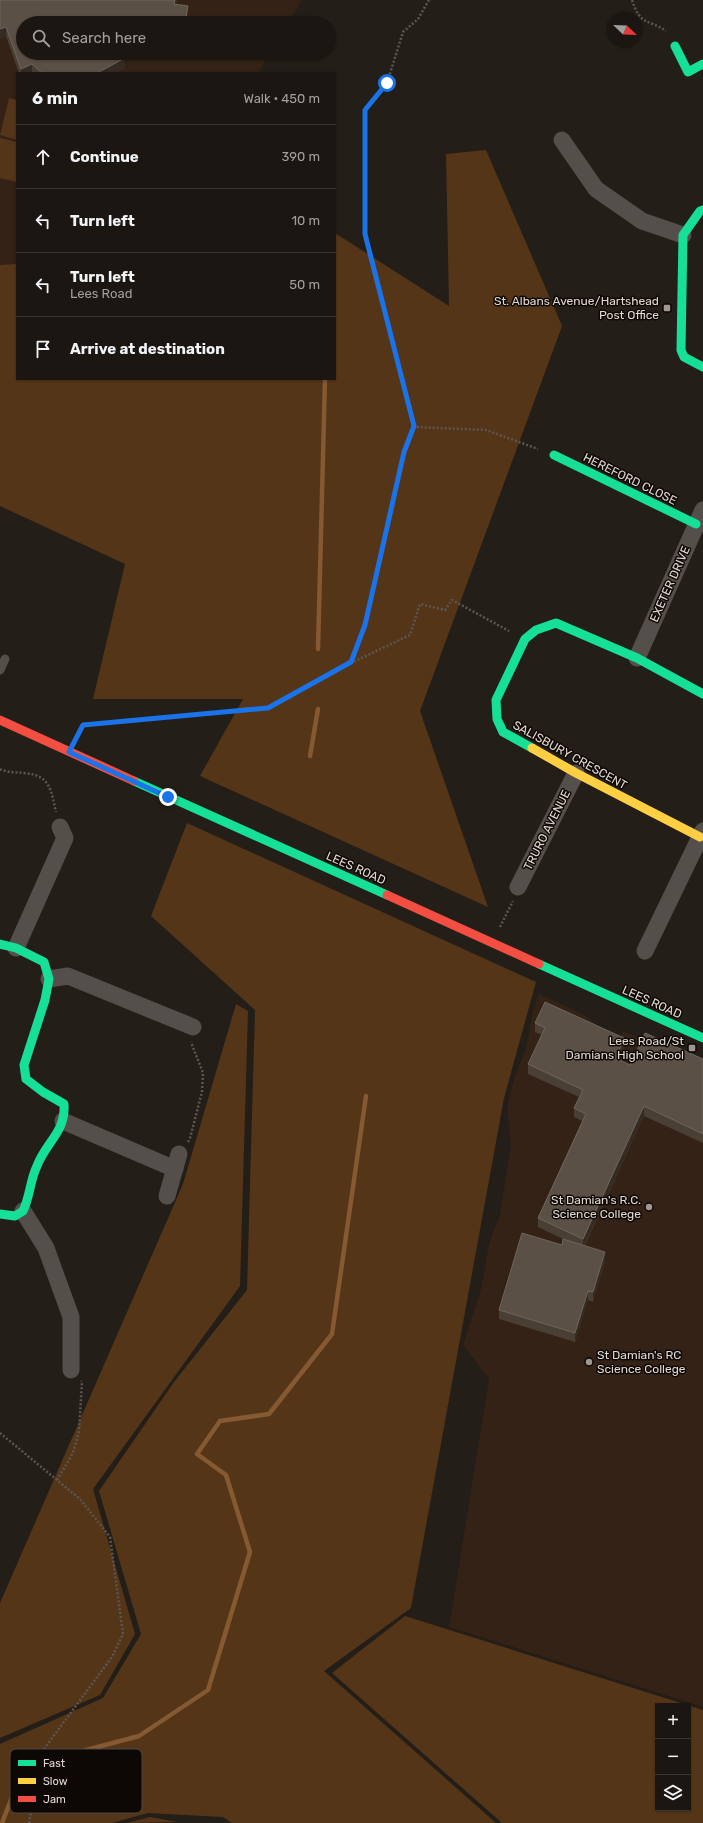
<!DOCTYPE html>
<html lang="en">
<head>
<meta charset="utf-8">
<style>
	:root { --surface:#1b1612; --page:#282320; --text:#f1f3f6; --muted:#a09f9f; --line:#393532 }
	body { margin:0; font-family:Rubik,sans-serif; background:var(--page); color:var(--text) }
	.controls { position:absolute; right:12px; bottom:12px; display:grid; overflow:hidden; border-radius:0px; box-shadow:0 1px 3px #0004 }
	.controls button { width:36px; height:36px; display:grid; place-items:center; padding:0; border:0; border-bottom:1px solid var(--line); background:var(--surface); color:var(--text); font:20px sans-serif }
	.compass { position:absolute; left:607px; top:12px; width:36px; height:36px; border-radius:50%; background:var(--surface); box-shadow:0 1px 3px #0004; rotate:113deg }
	.stop { position:absolute; width:12px; height:12px; margin:-9px; border:3px solid #1a73e8; border-radius:50%; background:#fff }
	.stop.end { background:#1a73e8; border-color:#fff; box-shadow:0 1px 4px #0008 }
	.list { margin:0; padding:0; list-style:none }
	h2 { display:flex; justify-content:space-between; align-items:center; height:52px; margin:0; padding:0 16px; font-size:17px }
	h2 small { font-size:13px; font-weight:400; color:var(--muted) }
	.list li { display:grid; grid-template-columns:26px 1fr auto; gap:12px; align-items:center; box-sizing:border-box; height:64px; padding:0 16px; border-top:1px solid var(--line) }
	.list b { display:block; font-size:15px; white-space:nowrap }
	.list p { margin:0; font-size:13px; white-space:nowrap; color:var(--muted) }
	.list em { font-size:13px; font-style:normal; color:var(--muted) }
	.icon { flex:none; width:22px; height:22px; fill:none; stroke:currentColor; stroke-width:2; stroke-linecap:round; stroke-linejoin:round }
	.map { position:relative; flex:none; width:703px; height:1823px; overflow:hidden }
	.search { position:absolute; background:var(--surface); box-shadow:0 1px 3px #0004; left:16px; top:16px; width:320px; height:44px; display:flex; align-items:center; gap:10px; box-sizing:border-box; padding:0 14px; border-radius:22px; color:var(--muted); font-size:15px }
	.panel { position:absolute; background:var(--surface); box-shadow:0 1px 3px #0004; left:16px; top:72px; width:320px; height:308px; border-radius:0px }
	.map>svg:first-child { display:block }
</style>
</head>
<body>
<div class="map">
<svg width="703" height="1823" viewBox="0 0 703 1823">
	<rect width="100%" height="100%" fill="#241e18"/>
	<g fill="#332215">
		<polygon points="0,0 302,0 288,23 23,23 23,53 270,53 258,73 17,73 17,379 180,379 0,506 0,202 1,199 0,198"/>
		<polygon points="539,994 583,1014 616,1040 624,1031 703,1068 703,1707 449,1627 489,1379 463,1345 481,1289 489,1244 500,1214 511,1145 507,1107 514,1078 526,1049 532,1015"/>
	</g>
	<g fill="#553518" fill-rule="evenodd">
		<polygon points="9,98 17,100 17,140 0,135"/>
		<polygon points="0,138 17,142 17,182 0,178"/>
		<polygon points="486,150 562,326 420,711 488,907 200,776 243,699 93,699 125,564 0,506 0,265 17,264 17,379 335,379 335,233 449,306 446,154"/>
		<polygon points="187,823 536,982 504,1098 411,1608 324,1671 496,1823 232,1823 223,1817 148,1813 112,1823 0,1823 0,1744 103,1698 141,1634 99,1491 174,1382 247,1290 255,1010 151,916"/>
		<polygon points="236,1004 248,1011 240,1286 93,1489 135,1634 100,1695 0,1738 0,1603 183,1184"/>
		<path d="M405,1616L703,1710V1823H502L332,1673ZM658,1706H688V1808H658Z"/>
		<polygon points="150,1817 177,1822 127,1823"/>
	</g>
	<g fill="none" stroke-linecap="round" stroke-linejoin="round">
		<g stroke="#855932" stroke-width="4.5">
			<polyline points="318,649 325,379"/>
			<polyline points="310,756 318,709"/>
			<polyline points="60,1757 139,1736 208,1690 250,1552 226,1475 197,1454 220,1421 269,1414 332,1334 366,1096"/>
			<polyline points="2,1823 21,1774"/>
		</g>
		<g stroke="#5b5653" stroke-width="2.5" stroke-dasharray="2 2" stroke-linecap="butt">
			<polyline points="429,0 418,19 403,32 387,83 365,110 365,234 414,427 486,430 538,449"/>
			<path d="M632,0C641,27 647,18 666,31"/>
			<polyline points="351,661 365,625 404,452 414,427"/>
			<polyline points="77,736 83,725 268,708 328,674 410,635 420,604 445,610 452,600 509,631"/>
			<path d="M0,769C8,773 16,772 24,773C51,775 51,791 56,812"/>
			<polyline points="500,927 513,901"/>
			<polyline points="188,1142 190,1138 202,1092 203,1073 191,1042"/>
			<polyline points="0,1433 80,1499 110,1537 123,1634 112,1657 41,1753 29,1823"/>
			<polyline points="57,1480 73,1453 79,1431 82,1382 81,1381"/>
		</g>
		<polyline stroke="#544f4b" stroke-width="9" points="0,670 5,659"/>
		<g stroke="#544f4b" stroke-width="17">
			<polyline points="562,140 596,189 642,221 683,235"/>
			<polyline points="637,658 703,510"/>
			<polyline points="518,887 576,773"/>
			<polyline points="16,948 65,838 60,827"/>
			<polyline points="645,951 703,831"/>
			<polyline points="49,979 68,976 193,1027"/>
			<polyline points="63,1121 175,1169"/>
			<polyline points="167,1196 179,1154"/>
			<polyline points="23,1211 46,1248 71,1317 71,1370"/>
		</g>
		<g stroke="#16e098" stroke-width="9">
			<polyline points="675,46 688,72 703,64"/>
			<polyline points="703,210 700,211 683,235 681,350 684,357 703,367"/>
			<polyline points="554,455 696,524"/>
			<polyline points="532,748 503,732 497,719 496,700 525,639 536,630 556,623 637,658 703,694"/>
			<polyline points="134,781 387,895"/>
			<path d="M0,944L16,948L44,962L49,979L45,1000L24,1065L26,1079L43,1092L64,1104C66,1132 46,1142 37,1166C30,1180 30,1197 23,1211L15,1216L0,1214"/>
			<polyline points="539,964 703,1038"/>
		</g>
		<polyline stroke="#ffcf43" stroke-width="9" points="532,748 576,773 700,837"/>
		<g stroke="#f24e42" stroke-width="9">
			<polyline points="0,720 134,781"/>
			<polyline points="387,895 539,964"/>
		</g>
	</g>
	<g fill="#4a3f34">
		<polygon points="0,0 177,0 176,4 188,16 187,23 23,23 125,58 125,68 115,73 19,73 6,36 0,39"/>
		<polygon points="535,1023 624,1048 619,1060 630,1065 703,1059 703,1143 644,1116 585,1245 605,1261 593,1302 588,1300 575,1342 499,1319 499,1310 562,1245 563,1239 538,1227 538,1218 582,1121 574,1117 574,1108 579,1097 528,1074 528,1064 542,1035 535,1032"/>
	</g>
	<g fill="#342b22">
		<polygon points="175,0 177,0 174,13 174,4"/>
		<polygon points="188,6 188,16 187,23 185,23"/>
		<polygon points="6,27 6,36 0,39 0,29"/>
		<polygon points="121,53 129,53 124,59 125,58 125,68 115,73 97,73"/>
		<polygon points="32,64 32,73 21,73 21,69"/>
		<polygon points="624,1038 624,1048 616,1068 616,1058"/>
		<polygon points="644,1106 644,1116 583,1248 583,1239"/>
		<polygon points="605,1252 605,1261 593,1302 593,1292"/>
		<polygon points="588,1291 588,1300 575,1342 575,1333"/>
	</g>
	<g fill="#5b5045" stroke="#70655b">
		<polygon points="0,0 175,0 174,4 188,6 185,23 171,21 170,23 150,23 147,22 146,23 23,23 23,53 121,53 120,54 125,58 97,73 42,73 32,64 21,69 6,27 0,29"/>
		<polygon points="545,1002 624,1038 616,1058 630,1065 645,1033 703,1059 703,1134 644,1106 583,1239 538,1218 586,1114 574,1108 583,1090 528,1064 545,1028 535,1023"/>
		<polygon points="522,1233 562,1245 563,1239 605,1252 593,1292 588,1291 575,1333 499,1310"/>
	</g>
	<g fill="none" stroke-linecap="round" stroke-linejoin="round">
		<polyline stroke="#1a73e8" stroke-width="5" points="168,797 69,752 83,725 268,708 351,662 365,625 404,452 414,426 365,234 365,110 387,83"/>
	</g>
	<g fill="#9f9791" stroke="#0d0805" stroke-width="1.5">
		<rect x="663" y="304" width="8" height="8" rx="2"/>
		<rect x="688" y="1044" width="8" height="8" rx="2"/>
		<circle cx="649" cy="1207" r="4"/>
		<circle cx="589" cy="1362" r="4"/>
	</g>
	<g text-anchor="middle" dominant-baseline="central" stroke-width="3" stroke-linejoin="round" paint-order="stroke">
		<g font-size="12" fill="#e1d8d2" stroke="#0d0805" text-anchor="end">
			<text x="659" y="301">St. Albans Avenue/Hartshead<tspan x="659" dy="14">Post Office</tspan></text>
			<text x="684" y="1041">Lees Road/St<tspan x="684" dy="14">Damians High School</tspan></text>
			<text x="641" y="1200">St Damian's R.C.<tspan x="641" dy="14">Science College</tspan></text>
			<text x="597" y="1355" text-anchor="start">St Damian's RC<tspan x="597" dy="14">Science College</tspan></text>
		</g>
		<g font-size="12" fill="#e1d8d2" stroke="#0d0805">
			<text transform="translate(630 479) rotate(26)">HEREFORD CLOSE</text>
			<text transform="translate(670 584) rotate(-66)">EXETER DRIVE</text>
			<text transform="translate(570 755) rotate(29)">SALISBURY CRESCENT</text>
			<text transform="translate(547 830) rotate(-63)">TRURO AVENUE</text>
			<text transform="translate(356 868) rotate(24)">LEES ROAD</text>
			<text transform="translate(652 1002) rotate(24)">LEES ROAD</text>
		</g>
	</g>
	<rect x="10" y="1749" width="132" height="64" rx="6" fill="#0d0805" stroke="#4d4642" stroke-width="1"/>
	<rect x="18" y="1760" width="18" height="6" fill="#16e098"/>
	<rect x="18" y="1778" width="18" height="6" fill="#ffcf43"/>
	<rect x="18" y="1796" width="18" height="6" fill="#f24e42"/>
	<g font-size="11" fill="#e1d8d2">
		<text x="43" y="1767">Fast</text>
		<text x="43" y="1785">Slow</text>
		<text x="43" y="1803">Jam</text>
	</g>
</svg>
<div class="controls">
<button>+</button>
<button>−</button>
<button><svg class="icon" aria-label="layers" viewBox="0 0 24 24"><path d="M12 4l9 5-9 5-9-5zM3 14l9 5 9-5"/></svg></button>
</div>
<svg class="compass" viewBox="-18 -18 36 36"><path d="M0-13l5 13h-10z" fill="#e53935"/><path d="M0 13l5-13h-10z" fill="#a09f9f"/></svg>
<div class="stop" style="left:387px;top:83px"></div>
<div class="stop end" style="left:168px;top:797px"></div>
<div class="search"><svg class="icon" aria-label="search" viewBox="0 0 24 24"><circle cx="10" cy="10" r="6"/><path d="M15 15l6 6"/></svg>Search here</div>
<section class="panel">
<h2>6 min<small>Walk · 450 m</small></h2>
<ul class="list">
<li><svg class="icon" aria-label="ahead" viewBox="0 0 24 24"><path d="M12 20V5M6 11l6-6 6 6"/></svg><div><b>Continue</b></div><em>390 m</em></li>
<li><svg class="icon" aria-label="left" viewBox="0 0 24 24"><path d="M17 20v-9H6M10 6l-5 5 5 5"/></svg><div><b>Turn left</b></div><em>10 m</em></li>
<li><svg class="icon" aria-label="left" viewBox="0 0 24 24"><path d="M17 20v-9H6M10 6l-5 5 5 5"/></svg><div><b>Turn left</b><p>Lees Road</p></div><em>50 m</em></li>
<li><svg class="icon" aria-label="arrive" viewBox="0 0 24 24"><path d="M6 21V4h12l-3 4 3 4H6"/></svg><div><b>Arrive at destination</b></div></li>
</ul>
</section>
</div>
</body>
</html>
